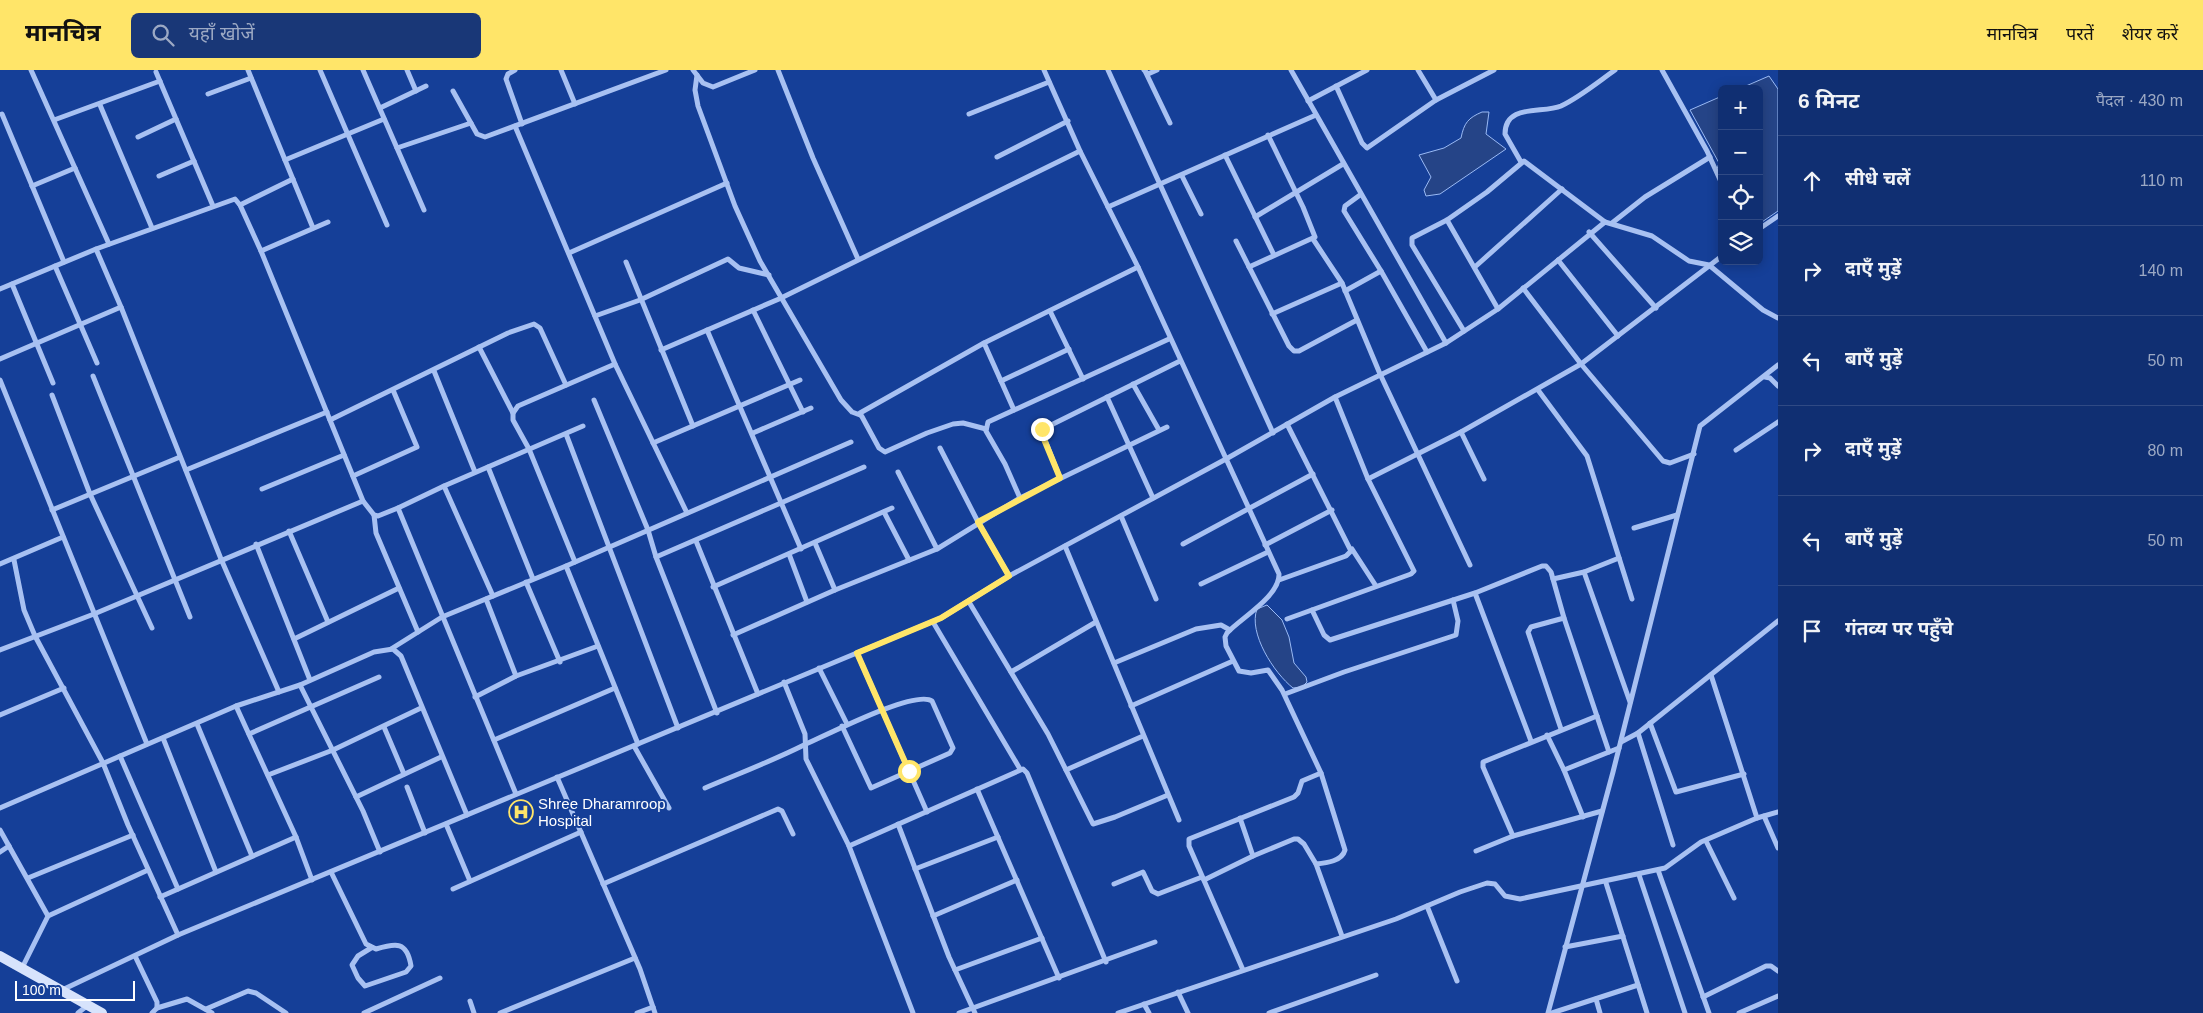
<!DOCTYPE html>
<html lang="hi">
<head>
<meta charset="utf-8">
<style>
	:root { --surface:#102f72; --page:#193777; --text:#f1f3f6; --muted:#9ca9c4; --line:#304a84; --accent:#ffe569 }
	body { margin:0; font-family:Arial,"Noto Sans Devanagari",sans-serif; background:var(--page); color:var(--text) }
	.controls { position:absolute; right:15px; top:15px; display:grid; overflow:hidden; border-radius:8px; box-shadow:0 2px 12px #0003 }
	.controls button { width:45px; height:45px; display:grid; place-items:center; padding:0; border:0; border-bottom:1px solid var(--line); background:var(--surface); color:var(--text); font:25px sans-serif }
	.scale { position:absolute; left:15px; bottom:12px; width:120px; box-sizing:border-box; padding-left:5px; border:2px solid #fff; border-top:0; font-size:14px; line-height:18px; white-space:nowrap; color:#fff; -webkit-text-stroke:4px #153f98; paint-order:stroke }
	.stop { position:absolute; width:15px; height:15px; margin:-11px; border:4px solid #ffe569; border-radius:50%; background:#fff }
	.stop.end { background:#ffe569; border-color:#fff; box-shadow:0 1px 5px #0008 }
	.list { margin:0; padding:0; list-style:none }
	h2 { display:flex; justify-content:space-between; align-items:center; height:65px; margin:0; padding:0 20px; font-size:21px }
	h2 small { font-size:16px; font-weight:400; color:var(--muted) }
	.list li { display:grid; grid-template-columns:32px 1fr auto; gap:15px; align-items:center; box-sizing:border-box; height:90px; padding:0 20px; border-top:1px solid var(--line) }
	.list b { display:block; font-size:19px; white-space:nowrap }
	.list em { font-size:16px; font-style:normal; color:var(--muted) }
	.icon { flex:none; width:28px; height:28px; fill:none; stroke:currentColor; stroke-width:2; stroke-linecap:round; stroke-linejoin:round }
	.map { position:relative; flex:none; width:1778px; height:943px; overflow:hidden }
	header { display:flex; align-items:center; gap:30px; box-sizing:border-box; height:70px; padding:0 25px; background:var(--accent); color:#111 }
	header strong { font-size:24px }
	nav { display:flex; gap:28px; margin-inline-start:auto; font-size:18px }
	.search { width:350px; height:45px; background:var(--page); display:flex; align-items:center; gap:12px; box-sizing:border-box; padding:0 18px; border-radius:8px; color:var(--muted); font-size:19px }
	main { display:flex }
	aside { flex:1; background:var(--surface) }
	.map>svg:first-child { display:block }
</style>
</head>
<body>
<header>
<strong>मानचित्र</strong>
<div class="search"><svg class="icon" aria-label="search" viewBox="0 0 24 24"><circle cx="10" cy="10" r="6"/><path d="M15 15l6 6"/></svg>यहाँ खोजें</div>
<nav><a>मानचित्र</a><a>परतें</a><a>शेयर करें</a></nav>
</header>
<main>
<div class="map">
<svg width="1778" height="943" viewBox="0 0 1778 943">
	<rect width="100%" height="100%" fill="#153f98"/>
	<g fill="#254487" stroke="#9abaf5">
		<polygon points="1769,6 1778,19 1778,141 1759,154 1759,19 1739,19"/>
		<polygon points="1722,26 1722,110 1716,102 1719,93 1690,40"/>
		<path d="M1482,42H1489L1486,64L1506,79L1440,124L1426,126L1424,120L1431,107L1419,85L1444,78L1461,68C1464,53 1468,48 1482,42Z"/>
		<path d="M1267,535L1282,550L1289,567L1294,593L1306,607L1307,612L1302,617L1293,618C1274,603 1248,563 1257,539Z"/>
	</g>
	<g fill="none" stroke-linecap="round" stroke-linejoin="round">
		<g stroke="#a8c1f2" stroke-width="5">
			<polyline points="31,0 109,174"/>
			<polyline points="248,0 313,158"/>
			<polyline points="320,0 387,155"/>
			<polyline points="363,0 424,140"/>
			<polyline points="407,0 416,21"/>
			<polyline points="515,0 508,4 506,9 522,54"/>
			<polyline points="561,0 575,34"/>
			<polyline points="693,0 703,13 713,17 755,0"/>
			<polyline points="778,0 813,88 858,189"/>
			<path d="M1044,0L1080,81L1138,197L1279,504C1280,526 1241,548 1227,563L1225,567L1226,576L1239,601L1251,603L1268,600L1282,620L1321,703L1345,780C1342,791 1327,793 1316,794L1304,774L1298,769H1294L1253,786L1204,810"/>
			<polyline points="1108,0 1273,363"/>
			<polyline points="1144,0 1148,4 1157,0"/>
			<polyline points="1291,0 1446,273"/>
			<polyline points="1418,0 1436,30"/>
			<polyline points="1662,0 1707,81 1722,114"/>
			<polyline points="156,2 213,136"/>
			<polyline points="1146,3 1170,53"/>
			<polyline points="697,5 695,20 698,36 735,136 760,191 841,330 852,342 860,345"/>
			<polyline points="1336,16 1362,73 1367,78 1436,30 1494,0"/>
			<polyline points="453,21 477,64 485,67 666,0"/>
			<polyline points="208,24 251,8"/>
			<polyline points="1308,31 1367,0"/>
			<polyline points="100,35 152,158"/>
			<polyline points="380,38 426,16"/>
			<polyline points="2,44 64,192"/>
			<polyline points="969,44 1049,12"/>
			<polyline points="54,50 160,11"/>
			<polyline points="515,56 615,294 687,443"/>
			<polyline points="138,67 176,49"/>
			<polyline points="397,78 471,53"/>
			<polyline points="1225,85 1274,185"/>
			<polyline points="997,87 1068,51"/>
			<polyline points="285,90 384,49"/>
			<path d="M1521,92L1505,64C1505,33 1543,44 1561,36C1580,27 1598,12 1615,0"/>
			<polyline points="159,106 194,91"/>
			<polyline points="1182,106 1201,144"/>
			<polyline points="32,116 75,98"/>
			<polyline points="1360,125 1345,136 1344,141 1381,201 1427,282"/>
			<polyline points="240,135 293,109"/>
			<polyline points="1108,137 1316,45"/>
			<polyline points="1255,147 1343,94"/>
			<polyline points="1447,150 1498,239"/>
			<polyline points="1612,153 1645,127 1710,87"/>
			<polyline points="1759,159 1778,146"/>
			<polyline points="1589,162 1656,238"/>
			<polyline points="1313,169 1342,213 1380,304 1470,495"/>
			<polyline points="1236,171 1289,276 1294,281 1299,281 1357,250"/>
			<polyline points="96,179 121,237 221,489 279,622"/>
			<polyline points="261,181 328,152"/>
			<polyline points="569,183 727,113"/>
			<polyline points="1558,190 1618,266"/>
			<polyline points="626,192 693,356"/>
			<polyline points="55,196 97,293"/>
			<polyline points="1476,196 1562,119"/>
			<polyline points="1249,197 1315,167 1303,137 1268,65"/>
			<polyline points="12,214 53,313"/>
			<polyline points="1523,218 1581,294 1663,391 1670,393 1694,384"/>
			<polyline points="0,219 96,179 235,129 240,135 261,181 363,431 374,445 378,446 398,438 516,724"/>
			<polyline points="1345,221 1381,201"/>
			<polyline points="753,240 803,342"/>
			<polyline points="1050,241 1083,309"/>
			<polyline points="1272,244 1342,213"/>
			<polyline points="595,246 640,230 728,189 739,198 769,205"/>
			<polyline points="707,260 801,479"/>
			<polyline points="1464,261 1412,175 1412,168 1447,150 1487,122 1524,91 1605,152"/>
			<polyline points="984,273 1014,340"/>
			<polyline points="479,277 513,343"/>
			<polyline points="661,280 779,229 1080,81"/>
			<polyline points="0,289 121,237"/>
			<polyline points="434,301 475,402"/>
			<polyline points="93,306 190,547"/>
			<polyline points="1765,307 1770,308 1778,316"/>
			<polyline points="0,310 147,674"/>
			<polyline points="1001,311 1069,279"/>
			<polyline points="1133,314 1159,360"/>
			<polyline points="1538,320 1587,386 1632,529"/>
			<polyline points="52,325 90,424 152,558"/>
			<polyline points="1107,327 1153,428"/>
			<polyline points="594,330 648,460 656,487 717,643"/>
			<polyline points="330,350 508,263 534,254 540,258 566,315"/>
			<polyline points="986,359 963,353 953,354 927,363 885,382 879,378 860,343 984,273 1138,197"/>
			<polyline points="1461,362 1484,409"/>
			<polyline points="753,363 811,338"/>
			<polyline points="566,364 678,658"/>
			<polyline points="653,373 800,310"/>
			<polyline points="940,378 978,452 1009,506"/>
			<polyline points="1736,380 1778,352"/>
			<polyline points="488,397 533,509"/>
			<polyline points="186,400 327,342"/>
			<polyline points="898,402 937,479"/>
			<polyline points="353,406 417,377 393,320"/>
			<polyline points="1060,408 1041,360 1180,291"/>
			<polyline points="1368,409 1461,362 1581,294 1722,186"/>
			<polyline points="444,416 493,526"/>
			<polyline points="262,419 344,385"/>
			<polyline points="1020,428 1005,394 986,361 988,352 1169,269"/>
			<polyline points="398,438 444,416 583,356"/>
			<polyline points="52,440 180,387"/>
			<polyline points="884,442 909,490"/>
			<polyline points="374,445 376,463 418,562"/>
			<polyline points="1121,446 1156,529"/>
			<polyline points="1634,458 1677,445"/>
			<polyline points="289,461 328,552"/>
			<polyline points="696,471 758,624"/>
			<polyline points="815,473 835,520"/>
			<polyline points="256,474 310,610"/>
			<polyline points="1183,474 1313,404"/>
			<polyline points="1265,475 1332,440"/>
			<polyline points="1065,476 1179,750"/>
			<polyline points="1352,479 1376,516"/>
			<polyline points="789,484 807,532"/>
			<polyline points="656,487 864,397"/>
			<polyline points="14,490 24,540 35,566 103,693 128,755 178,865"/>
			<polyline points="575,492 529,379 513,350 513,343 518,336 615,294"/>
			<polyline points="0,494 63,467"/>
			<polyline points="566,496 638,674"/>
			<polyline points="1584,502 1630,632"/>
			<polyline points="1553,509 1584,502 1619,488"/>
			<polyline points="1279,510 1346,486 1351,481 1287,354"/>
			<polyline points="526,512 560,592"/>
			<polyline points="1201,514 1268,482"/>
			<polyline points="713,517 892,438"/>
			<polyline points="1475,523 1531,671"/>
			<polyline points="486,529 516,606"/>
			<polyline points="969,532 1048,664 1093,754 1115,747 1168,725"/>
			<polyline points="1312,540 1324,565 1330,570 1475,523 1542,496 1546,496 1551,502 1564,548 1609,682"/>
			<polyline points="1287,549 1411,504 1414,501 1368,409 1335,327"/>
			<polyline points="933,552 1020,699"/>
			<polyline points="733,565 835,520 937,479 1020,428 1167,357"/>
			<polyline points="294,569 399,518"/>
			<polyline points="391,579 442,547 566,496 851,372"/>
			<polyline points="0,580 94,544 363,431"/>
			<polyline points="857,583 927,742"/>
			<polyline points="1114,593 1196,559 1221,555 1230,560"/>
			<polyline points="819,598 847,654"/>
			<polyline points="1011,602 1096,552"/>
			<polyline points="1711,605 1757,748"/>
			<polyline points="784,612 805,664 806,689 849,776 913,943"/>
			<polyline points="300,615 363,741 380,782"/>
			<polyline points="1285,624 1344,602 1456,565 1458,551 1453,530"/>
			<polyline points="475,627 516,606 598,576"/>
			<polyline points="236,636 296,767 312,810"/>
			<polyline points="1131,636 1233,591"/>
			<polyline points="0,645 64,618"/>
			<polyline points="1650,653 1676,722 1744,704"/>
			<polyline points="197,654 252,786"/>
			<polyline points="384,657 404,704"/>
			<polyline points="1561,659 1528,562 1531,557 1564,548"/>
			<polyline points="1638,663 1673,775"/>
			<polyline points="249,664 379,607"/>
			<polyline points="1547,665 1564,700"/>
			<polyline points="163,668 216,802"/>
			<polyline points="494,670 615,618"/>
			<polyline points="1621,672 1638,663 1778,551"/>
			<polyline points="634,676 669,738"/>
			<polyline points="120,686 178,819"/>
			<polyline points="1066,700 1143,666"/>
			<polyline points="268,705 333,680 421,638"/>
			<polyline points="557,707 640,899 655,943"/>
			<polyline points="407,717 425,763"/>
			<path d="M705,718C738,704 772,691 804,675C825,666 915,619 932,631L953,678L950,683L871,718L842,656"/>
			<polyline points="977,719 1059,908"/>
			<polyline points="356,727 441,687"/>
			<polyline points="0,738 236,636 300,615 374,582 393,579 401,586 467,745"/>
			<polyline points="1764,746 1778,778"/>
			<polyline points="1583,747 1564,700 1619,678"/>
			<polyline points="1240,748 1253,786"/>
			<polyline points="446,754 470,811"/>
			<polyline points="898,754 949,887 975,943"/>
			<polyline points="0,760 48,846 22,898"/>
			<polyline points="1513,766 1483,697 1483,692 1597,646"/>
			<polyline points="1706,771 1734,828"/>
			<polyline points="849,776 1023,699 1027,703 1106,892"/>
			<polyline points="1476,781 1513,766 1602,741"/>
			<polyline points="0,782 9,776"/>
			<polyline points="1316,794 1342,866"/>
			<polyline points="915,799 998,767"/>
			<polyline points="1658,800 1709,943"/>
			<path d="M331,802L366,874L376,879C396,873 407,871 411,896L406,902L365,916L358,908L352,895L358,886L371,878"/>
			<polyline points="1639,805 1685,943"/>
			<polyline points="28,808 133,765"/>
			<polyline points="1606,813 1647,943"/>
			<polyline points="603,814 778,739 782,741 793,764"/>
			<polyline points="1114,814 1143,802 1152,821 1158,824 1202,807"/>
			<polyline points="453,819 581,762"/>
			<polyline points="160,827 296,767"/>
			<polyline points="1427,836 1457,911"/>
			<polyline points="48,846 148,800"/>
			<polyline points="933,846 1017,810"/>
			<polyline points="1565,877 1623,866"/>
			<polyline points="135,886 157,932 157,938 152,943"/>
			<polyline points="955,900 1042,868"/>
			<polyline points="1243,900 1189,776 1189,769 1294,727 1298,723 1302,711 1321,703"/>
			<polyline points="62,920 178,865 941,548 1009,506 1226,389 1335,327 1446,273 1498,239 1605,152 1652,166 1689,191 1709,195 1763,240 1778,248"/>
			<polyline points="1178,922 1188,943"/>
			<polyline points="1703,927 1766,896 1771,896 1778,901"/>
			<polyline points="1596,929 1600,943"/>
			<polyline points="470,931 474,943"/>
			<polyline points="1144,934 1149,943"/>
			<polyline points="157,938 187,929 212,943"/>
			<polyline points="206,939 248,921 256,923 286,943"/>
			<polyline points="78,943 88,935"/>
			<polyline points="364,943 440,908"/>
			<polyline points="500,943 635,888"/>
			<polyline points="637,943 653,937"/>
			<polyline points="959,943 1155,872"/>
			<polyline points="1118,943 1396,849 1460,822 1487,813 1495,814 1505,826 1520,829 1665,798 1701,772 1757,748 1778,742"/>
			<polyline points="1269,943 1376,905"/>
			<polyline points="1548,943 1613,702 1700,356 1778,295"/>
			<polyline points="1552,943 1638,915"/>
			<polyline points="1739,943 1778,926"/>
		</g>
		<polyline stroke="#d7e3fc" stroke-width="10" points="0,886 102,943"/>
	</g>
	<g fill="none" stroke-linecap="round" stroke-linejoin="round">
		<polyline stroke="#ffe569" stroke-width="6" points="909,701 857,583 941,548 1009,506 978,452 1060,408 1041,362 1042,359"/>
	</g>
	<defs>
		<g id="hospital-ring" transform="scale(1.25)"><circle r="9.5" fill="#153f98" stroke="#ffe569" stroke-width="1.5"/><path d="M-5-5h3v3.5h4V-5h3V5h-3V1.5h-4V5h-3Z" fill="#ffe569"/></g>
	</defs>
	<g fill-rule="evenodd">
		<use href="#hospital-ring" x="521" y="742"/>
	</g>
	<g text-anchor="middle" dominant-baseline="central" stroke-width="4" stroke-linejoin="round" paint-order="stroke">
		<g font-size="15" fill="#fff" stroke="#153f98" text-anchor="start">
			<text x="538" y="733">Shree Dharamroop<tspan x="538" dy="17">Hospital</tspan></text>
		</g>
	</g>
</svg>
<div class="controls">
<button>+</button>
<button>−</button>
<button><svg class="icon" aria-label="locate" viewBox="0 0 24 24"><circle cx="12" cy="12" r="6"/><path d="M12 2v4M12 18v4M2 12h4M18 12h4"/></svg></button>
<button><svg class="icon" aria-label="layers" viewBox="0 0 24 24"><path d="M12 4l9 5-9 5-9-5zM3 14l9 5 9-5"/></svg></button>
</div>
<div class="scale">100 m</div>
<div class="stop" style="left:909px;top:701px"></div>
<div class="stop end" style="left:1042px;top:359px"></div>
</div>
<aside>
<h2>6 मिनट<small>पैदल · 430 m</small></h2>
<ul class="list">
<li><svg class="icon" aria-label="ahead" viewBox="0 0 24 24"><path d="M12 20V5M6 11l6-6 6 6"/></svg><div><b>सीधे चलें</b></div><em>110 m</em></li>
<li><svg class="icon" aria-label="right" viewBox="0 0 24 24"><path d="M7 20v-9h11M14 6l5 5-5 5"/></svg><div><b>दाएँ मुड़ें</b></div><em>140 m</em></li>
<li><svg class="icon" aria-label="left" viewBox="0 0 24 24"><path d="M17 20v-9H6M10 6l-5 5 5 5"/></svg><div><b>बाएँ मुड़ें</b></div><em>50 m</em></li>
<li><svg class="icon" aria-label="right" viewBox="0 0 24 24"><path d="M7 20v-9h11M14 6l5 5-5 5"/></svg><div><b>दाएँ मुड़ें</b></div><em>80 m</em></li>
<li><svg class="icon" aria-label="left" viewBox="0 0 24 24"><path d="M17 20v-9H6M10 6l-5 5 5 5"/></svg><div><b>बाएँ मुड़ें</b></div><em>50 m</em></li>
<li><svg class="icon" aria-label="arrive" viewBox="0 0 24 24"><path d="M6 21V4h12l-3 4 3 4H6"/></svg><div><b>गंतव्य पर पहुँचे</b></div></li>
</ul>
</aside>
</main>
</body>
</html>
